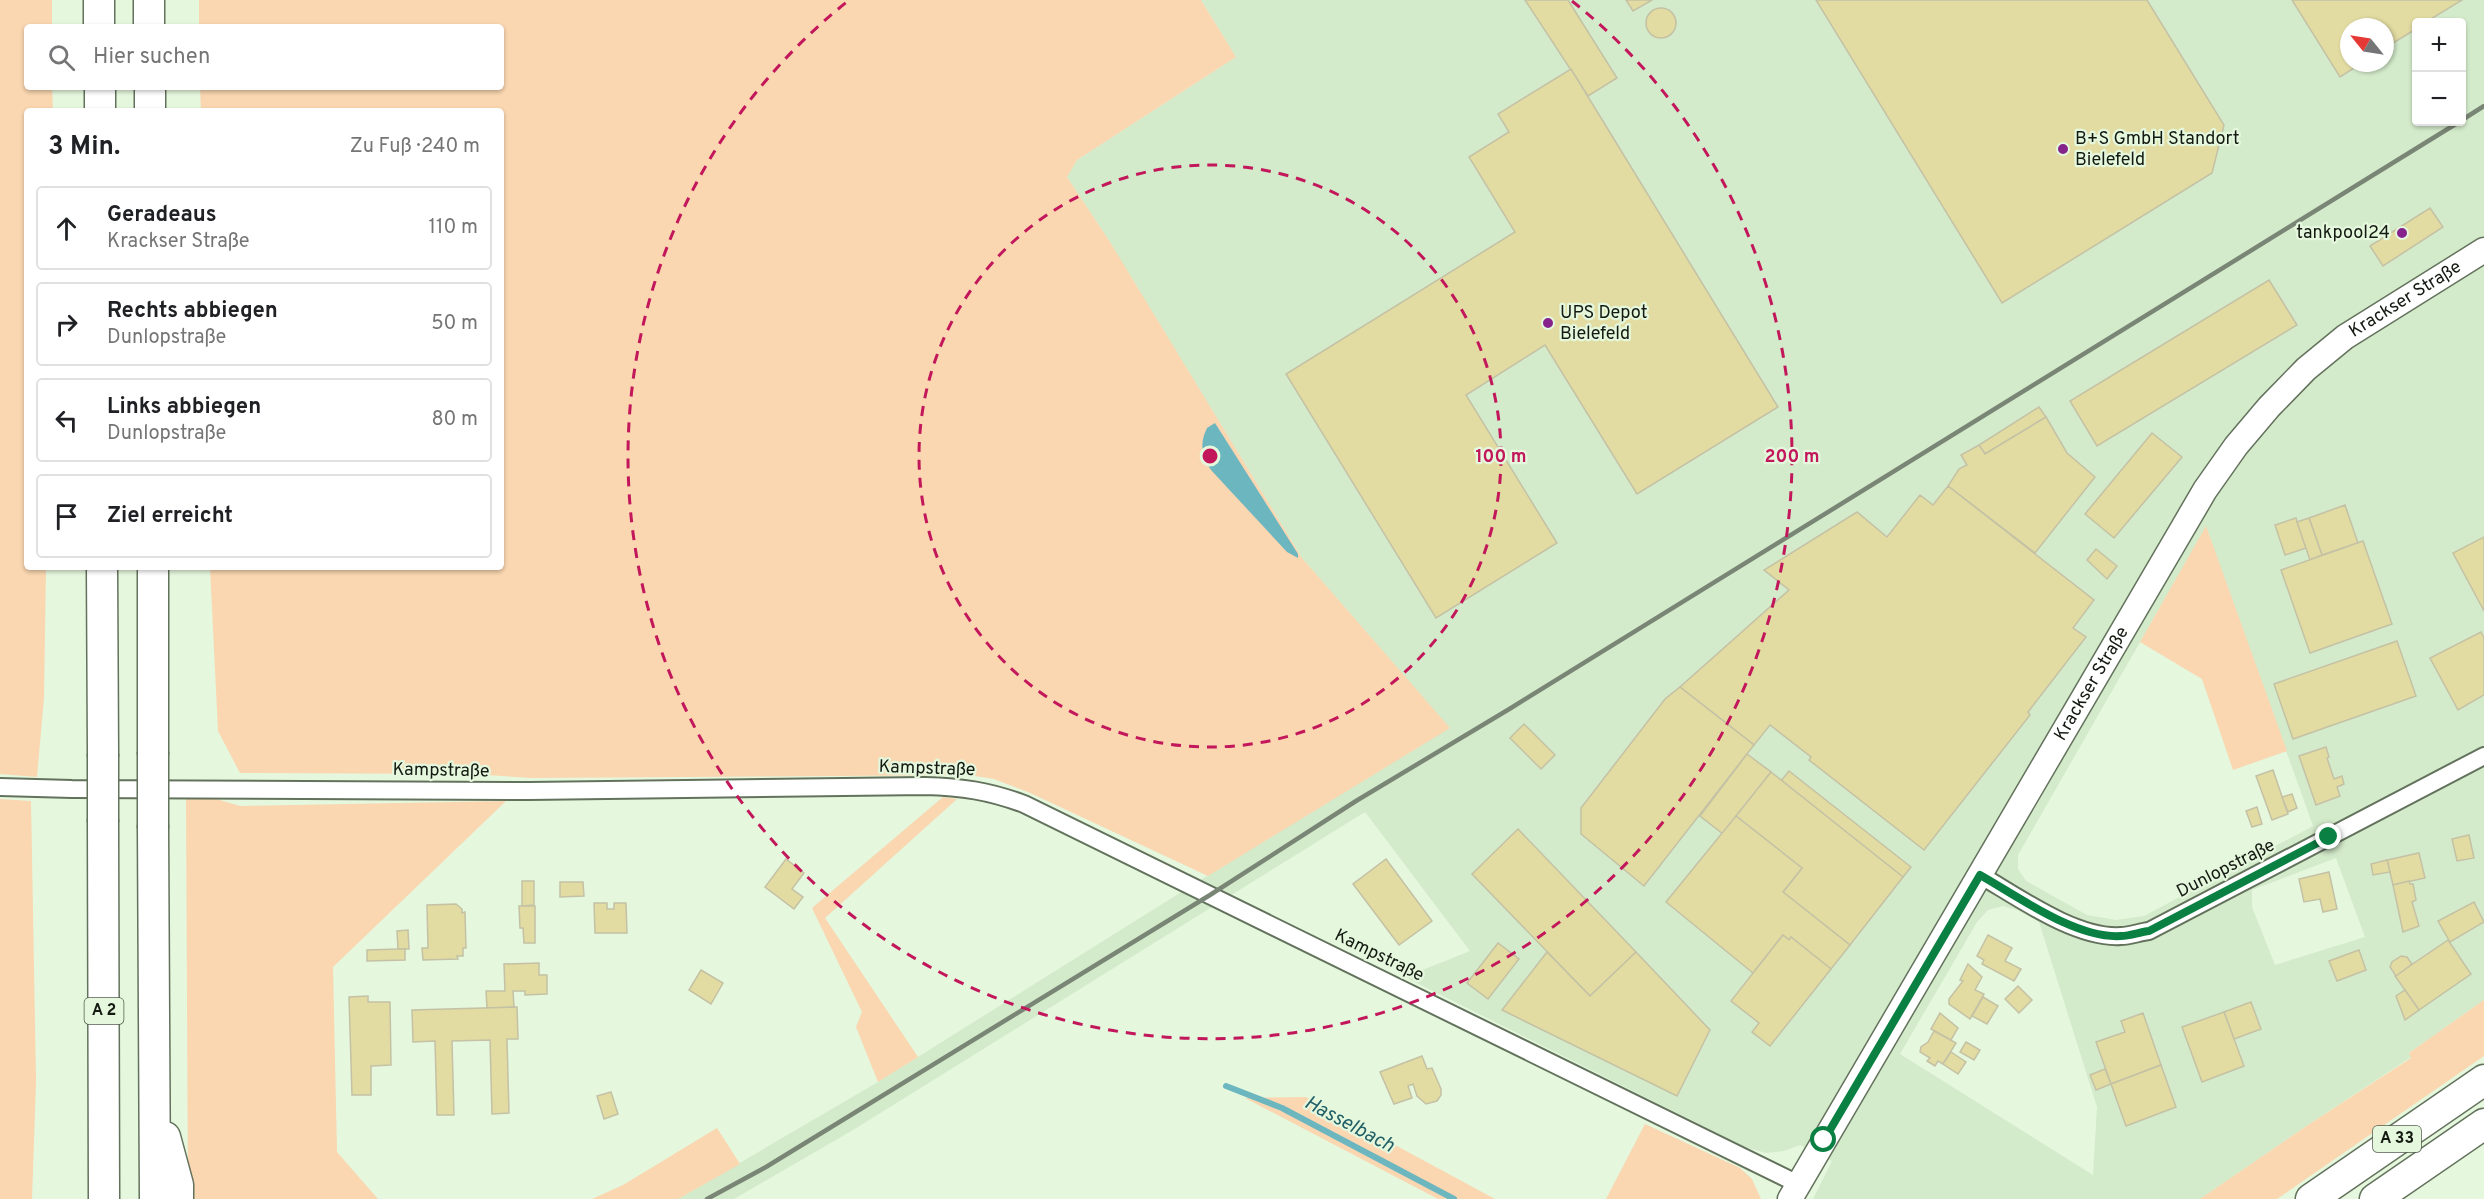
<!DOCTYPE html>
<html lang="de">
<head>
<meta charset="utf-8">
<style>
	:root { --surface:#fff; --page:#f6f6f6; --text:#202124; --muted:#757577; --line:#e0e0e0 }
	body { margin:0; font-family:Overpass,sans-serif; background:var(--page); color:var(--text) }
	.controls { position:absolute; right:18px; top:18px; display:grid; overflow:hidden; border-radius:6px; box-shadow:0 2px 4px #0004 }
	.controls button { width:54px; height:54px; display:grid; place-items:center; padding:0; border:0; border-bottom:2px solid var(--line); background:var(--surface); color:var(--text); font:30px sans-serif }
	.compass { position:absolute; left:2340px; top:18px; width:54px; height:54px; border-radius:50%; background:var(--surface); box-shadow:0 2px 4px #0004; rotate:300deg }
	.stop { position:absolute; width:18px; height:18px; margin:-14px; border:4px solid #0b8043; border-radius:50%; background:#fff }
	.stop.end { background:#0b8043; border-color:#fff; box-shadow:0 2px 6px #0008 }
	.list { margin:0; padding:0; list-style:none }
	h2 { display:flex; justify-content:space-between; align-items:center; height:78px; margin:0; padding:0 24px; font-size:26px }
	h2 small { font-size:20px; font-weight:400; color:var(--muted) }
	.list li { display:grid; grid-template-columns:39px 1fr auto; gap:18px; align-items:center; box-sizing:border-box; height:84px; margin:0 12px 12px; padding:0 12px; border:2px solid var(--line); border-radius:6px }
	.list b { display:block; font-size:22px; white-space:nowrap }
	.list p { margin:0; font-size:20px; white-space:nowrap; color:var(--muted) }
	.list em { font-size:20px; font-style:normal; color:var(--muted) }
	.icon { flex:none; width:33px; height:33px; fill:none; stroke:currentColor; stroke-width:2; stroke-linecap:round; stroke-linejoin:round }
	.map { position:relative; flex:none; width:2484px; height:1199px; overflow:hidden }
	.search { position:absolute; background:var(--surface); box-shadow:0 2px 4px #0004; left:24px; top:24px; width:480px; height:66px; display:flex; align-items:center; gap:15px; box-sizing:border-box; padding:0 21px; border-radius:6px; color:var(--muted); font-size:22px }
	.panel { position:absolute; background:var(--surface); box-shadow:0 2px 4px #0004; left:24px; top:108px; width:480px; height:462px; border-radius:6px }
	.map>svg:first-child { display:block }
</style>
</head>
<body>
<div class="map">
<svg width="2484" height="1199" viewBox="0 0 2484 1199">
	<rect width="100%" height="100%" fill="#e5f7dd"/>
	<path fill="#d4ebcb" fill-rule="evenodd" d="M1201,0H2484V1000L2409,1053L2411,1057L2311,1123L2200,1199H1813L1832,1161L1800,1145L1784,1151L1766,1153L1745,1147L1405,977L1470,951L1365,812L853,1130L734,1199H678L878,1082L1346,789L1449,728L1302,558L1110,243L1067,177L1077,160L1236,57ZM2416,22H2462V122H2416ZM2349,27H2385V63H2349ZM2206,527L2313,826L2144,916L2116,920L2087,915L2026,881L2018,869V855ZM2336,858L2365,937L2275,965L2252,907V890ZM2003,906L2017,910L2039,922L2097,1107L2093,1175L1900,1054L1977,922L1988,910Z"/>
	<g fill="#fad6b1">
		<polygon points="0,0 52,0 52,27 27,27 27,87 52,87 53,111 27,111 27,567 46,567 44,697 37,777 0,774"/>
		<polygon points="199,0 1201,0 1236,57 1077,160 1067,177 1110,242 1302,558 1450,728 1208,876 1028,792 994,779 969,775 532,778 472,774 240,773 218,731 210,567 501,567 501,111 201,111 200,87 501,87 501,27 199,27"/>
		<polygon points="2206,526 2287,751 2233,770 2202,679 2140,642"/>
		<polygon points="186,797 210,797 240,806 506,801 333,967 337,1152 378,1199 188,1199"/>
		<polygon points="943,797 957,799 825,918 918,1057 878,1082 856,1027 862,1012 812,908"/>
		<polygon points="0,799 31,801 36,1081 32,1199 0,1199"/>
		<polygon points="2484,1000 2484,1056 2277,1199 2200,1199 2311,1123 2411,1058 2409,1053"/>
		<polygon points="1306,1097 1495,1199 1438,1199 1245,1098"/>
		<polygon points="1645,1124 1740,1168 1752,1179 1761,1199 1606,1199"/>
		<polygon points="717,1128 740,1164 678,1199 592,1199 623,1185"/>
	</g>
	<path fill="#6cb6bf" d="M1215,423L1298,554V558L1287,552L1211,470C1202,456 1199,444 1207,428Z"/>
	<g fill="none" stroke-linecap="round" stroke-linejoin="round">
		<polyline stroke="#6cb6bf" stroke-width="6" points="1226,1086 1282,1108 1454,1199"/>
	</g>
	<g fill="#e2dca2" stroke="#c4c1a5" stroke-width="1.5">
		<polygon points="1525,0 1568,0 1617,78 1588,96"/>
		<polygon points="1626,0 1652,0 1633,11"/>
		<polygon points="1816,0 2147,0 2224,125 2212,173 2002,303"/>
		<polygon points="2292,0 2462,0 2426,22 2416,22 2416,29 2385,48 2385,27 2349,27 2349,63 2362,63 2340,77"/>
		<circle cx="1661" cy="23" r="15"/>
		<polygon points="1571,69 1778,407 1637,494 1545,345 1466,395 1557,543 1436,618 1286,374 1515,232 1469,157 1509,132 1498,114"/>
		<polygon points="2430,208 2443,227 2383,266 2370,246"/>
		<polygon points="2269,280 2297,325 2097,446 2070,401"/>
		<polygon points="2039,407 2046,417 1985,454 1979,445"/>
		<polygon points="2046,417 2067,453 2095,477 2035,553 1948,486 1959,469 1967,465 1961,455 1979,445 1985,454"/>
		<polygon points="2152,433 2182,457 2114,538 2085,514"/>
		<polygon points="1948,486 2094,600 2073,628 2086,637 2028,712 2030,715 1924,850 1809,760 1811,757 1770,725 1754,745 1680,687 1789,590 1764,570 1857,512 1887,537 1920,495 1933,505"/>
		<polygon points="2345,505 2358,543 2322,555 2309,518"/>
		<polygon points="2296,518 2306,548 2285,555 2275,525"/>
		<polygon points="2309,518 2322,555 2310,560 2297,522"/>
		<polygon points="2484,537 2484,611 2453,553"/>
		<polygon points="2363,541 2392,624 2310,653 2281,570"/>
		<polygon points="2096,549 2117,566 2107,579 2087,560"/>
		<polygon points="2481,632 2484,638 2484,695 2458,710 2430,658"/>
		<polygon points="2397,641 2416,696 2293,739 2274,684"/>
		<polygon points="1680,687 1754,745 1644,886 1581,834 1581,808 1665,699"/>
		<polygon points="1524,724 1555,755 1541,769 1510,738"/>
		<polygon points="2326,747 2329,757 2327,758 2334,779 2342,776 2344,784 2337,787 2340,796 2316,805 2299,756"/>
		<polygon points="1747,754 1771,772 1723,834 1700,816"/>
		<polygon points="2273,770 2288,814 2272,820 2256,776"/>
		<polygon points="1789,771 1911,867 1903,877 1781,781"/>
		<polygon points="1771,772 1903,877 1850,945 1783,892 1802,868 1736,816"/>
		<polygon points="2292,794 2297,808 2288,812 2282,797"/>
		<polygon points="2257,807 2262,824 2252,827 2246,811"/>
		<polygon points="1736,816 1802,868 1783,892 1850,945 1831,969 1791,937 1789,940 1783,935 1753,973 1666,902"/>
		<polygon points="1518,829 1636,952 1590,996 1472,874"/>
		<polygon points="2469,835 2474,858 2457,861 2452,839"/>
		<polygon points="2419,853 2425,878 2393,885 2387,860"/>
		<polygon points="786,859 804,873 792,889 803,897 794,909 765,887"/>
		<polygon points="1386,859 1432,921 1399,945 1353,884"/>
		<polygon points="2387,860 2390,872 2373,875 2371,864"/>
		<polygon points="2329,872 2337,909 2323,912 2320,899 2304,902 2299,879"/>
		<polygon points="522,881 534,881 534,905 522,906"/>
		<polygon points="2409,881 2410,884 2413,884 2416,900 2412,902 2419,926 2403,932 2393,885"/>
		<polygon points="560,882 583,882 584,896 560,897"/>
		<polygon points="2474,902 2484,922 2450,942 2438,921"/>
		<polygon points="594,903 607,903 607,909 614,909 614,903 626,903 627,933 595,933"/>
		<polygon points="456,904 462,909 462,913 465,912 466,948 463,948 463,956 457,956 458,959 423,960 422,948 428,948 427,905"/>
		<polygon points="519,906 535,906 535,943 524,943 523,928 520,928"/>
		<polygon points="408,930 409,949 398,949 397,931"/>
		<polygon points="1783,935 1789,940 1791,937 1831,969 1770,1046 1752,1032 1759,1023 1731,1001"/>
		<polygon points="1988,935 2012,948 2005,961 2021,969 2014,981 1982,964 1984,960 1977,956"/>
		<polygon points="2448,940 2471,974 2419,1010 2395,976"/>
		<polygon points="1498,943 1519,959 1488,999 1467,983"/>
		<polygon points="398,949 405,949 405,960 367,961 367,950"/>
		<polygon points="2359,950 2366,970 2337,981 2329,961"/>
		<polygon points="1547,952 1590,996 1636,952 1710,1030 1677,1096 1502,1010"/>
		<polygon points="2401,956 2407,957 2412,964 2396,976 2390,967 2392,962"/>
		<polygon points="539,963 539,975 547,975 547,994 525,995 525,991 513,991 514,1007 487,1008 486,991 505,991 504,964"/>
		<polygon points="1968,964 1982,977 1975,990 1984,994 1970,1019 1949,1004 1949,999 1963,981 1960,980"/>
		<polygon points="701,970 723,983 711,1004 689,990"/>
		<polygon points="2018,986 2032,1000 2019,1013 2005,999"/>
		<polygon points="2405,990 2419,1010 2405,1020 2396,996"/>
		<polygon points="368,996 368,1002 390,1002 391,1065 371,1066 371,1095 352,1095 349,997"/>
		<polygon points="1983,997 1998,1006 1987,1024 1972,1016"/>
		<polygon points="2251,1002 2261,1029 2234,1039 2224,1012"/>
		<polygon points="517,1007 518,1039 507,1039 509,1113 492,1114 490,1040 452,1041 454,1115 437,1115 435,1041 413,1042 412,1010"/>
		<polygon points="2224,1012 2244,1066 2202,1082 2182,1027"/>
		<polygon points="1940,1013 1958,1028 1951,1040 1931,1029"/>
		<polygon points="2143,1013 2161,1065 2111,1084 2096,1042 2125,1032 2121,1021"/>
		<polygon points="1934,1031 1956,1043 1943,1064 1938,1061 1935,1066 1927,1061 1930,1058 1920,1052 1921,1047 1928,1042"/>
		<polygon points="1966,1042 1980,1050 1974,1060 1960,1052"/>
		<polygon points="1951,1052 1966,1062 1958,1074 1943,1064"/>
		<polygon points="1422,1056 1427,1069 1432,1068 1441,1089 1441,1095 1437,1101 1426,1104 1417,1096 1413,1084 1408,1086 1412,1098 1394,1104 1380,1072"/>
		<polygon points="2161,1065 2176,1107 2126,1126 2111,1084"/>
		<polygon points="2105,1069 2111,1084 2096,1090 2090,1075"/>
		<polygon points="611,1092 618,1114 604,1119 597,1096"/>
	</g>
	<g fill="none" stroke-linecap="round" stroke-linejoin="round">
		<g stroke="#63725c" stroke-width="20">
			<g id="street">
				<path d="M0,787L72,789L529,791L925,786C962,787 989,791 1024,804L1798,1184"/>
				<path d="M1980,875C2018,897 2076,939 2121,936C2130,936 2140,932 2149,931L2484,756"/>
			</g>
		</g>
		<g stroke="#63725c" stroke-width="27">
			<g id="secondary">
				<path id="s1" d="M1790,1199L2184,526L2205,490L2236,446L2269,407L2306,369L2345,337L2484,250"/>
			</g>
		</g>
		<g stroke="#63725c" stroke-width="33">
			<g id="highway">
				<polyline points="99,0 99,27"/>
				<polyline points="149,0 149,27"/>
				<polyline points="100,87 100,111"/>
				<polyline points="150,87 150,111"/>
				<polyline points="102,567 103,754"/>
				<polyline points="153,567 153,752"/>
				<polyline points="103,822 104,1199"/>
				<polyline points="153,828 155,1199"/>
				<polyline points="165,1137 178,1185 178,1199"/>
				<polyline points="2311,1199 2484,1080"/>
				<polyline points="2375,1199 2484,1124"/>
			</g>
		</g>
		<use href="#street" stroke="#fff" stroke-width="16"/>
		<use href="#secondary" stroke="#fff" stroke-width="24"/>
		<use href="#highway" stroke="#fff" stroke-width="30"/>
		<g stroke="#7a8675" stroke-width="4.5">
			<polyline points="2462,120 2484,106"/>
			<polyline points="707,1199 766,1167 1210,895 1356,801 1511,708 2459,122"/>
		</g>
		<g stroke="#63725c" stroke-width="33" stroke-linecap="butt">
			<g id="highway-bridge">
				<polyline points="153,752 153,828"/>
				<polyline points="103,754 103,822"/>
			</g>
		</g>
		<use href="#highway-bridge" stroke="#fff" stroke-width="30"/>
	</g>
	<g fill="none" stroke-linecap="round" stroke-linejoin="round">
		<path stroke="#0b8043" stroke-width="8" d="M1824,1140L1980,875C2019,897 2076,939 2121,936C2130,936 2140,932 2149,931L2329,837"/>
	</g>
	<g fill="none" stroke="#c2185b" stroke-width="3" stroke-dasharray="10 8">
		<circle cx="1210" cy="456" r="291"/>
		<path d="M1572 1A582 582 0 1 1 848 1"/>
	</g>
	<g fill="#85228b" stroke="#e5f7dd" stroke-width="2">
		<circle cx="2063" cy="149" r="6"/>
		<circle cx="2402" cy="233" r="6"/>
		<circle cx="1548" cy="323" r="6"/>
	</g>
	<g text-anchor="middle" dominant-baseline="central" stroke-width="4.5" stroke-linejoin="round" paint-order="stroke">
		<g fill="#e5f7dd" stroke="#535c4e" stroke-width="1.5">
			<rect x="84.5" y="998" width="39" height="26" rx="4.5"/>
			<rect x="2373" y="1126" width="48" height="26" rx="4.5"/>
		</g>
		<g font-size="16" font-weight="bold" fill="#141a11">
			<text x="104" y="1011">A 2</text>
			<text x="2397" y="1139">A 33</text>
		</g>
		<g font-size="18" fill="#141a11" stroke="#e5f7dd" text-anchor="start">
			<text x="2075" y="139">B+S GmbH Standort<tspan x="2075" dy="21">Bielefeld</tspan></text>
			<text x="2390" y="233" text-anchor="end">tankpool24</text>
			<text x="1560" y="313">UPS Depot<tspan x="1560" dy="21">Bielefeld</tspan></text>
		</g>
		<g font-size="18" fill="#141a11" stroke="#e5f7dd">
			<text stroke="none"><textPath href="#s1" startOffset="1101">Krackser Straße</textPath></text>
			<text stroke="none"><textPath href="#s1" startOffset="597">Krackser Straße</textPath></text>
			<text transform="translate(927 769) rotate(2)">Kampstraße</text>
			<text transform="translate(441 771) rotate(1)">Kampstraße</text>
			<text transform="translate(2226 869) rotate(-27)">Dunlopstraße</text>
			<text transform="translate(1379 956) rotate(26)">Kampstraße</text>
		</g>
		<g font-size="20" font-style="italic" fill="#215f66" stroke="#e5f7dd">
			<text transform="translate(1349 1125) rotate(28)">Hasselbach</text>
		</g>
	</g>
	<circle cx="1210" cy="456" r="9" fill="#c2185b" stroke="#e5f7dd" stroke-width="3"/>
	<g font-size="18" text-anchor="middle" font-weight="bold" fill="#c2185b" stroke="#e5f7dd" stroke-width="4.5" stroke-linejoin="round" paint-order="stroke">
		<text x="1501" y="462">100 m</text>
		<text x="1792" y="462">200 m</text>
	</g>
</svg>
<div class="controls">
<button>+</button>
<button>−</button>
</div>
<svg class="compass" viewBox="-18 -18 36 36"><path d="M0-13l5 13h-10z" fill="#e53935"/><path d="M0 13l5-13h-10z" fill="#757577"/></svg>
<div class="stop" style="left:1824px;top:1140px"></div>
<div class="stop end" style="left:2329px;top:837px"></div>
<div class="search"><svg class="icon" aria-label="search" viewBox="0 0 24 24"><circle cx="10" cy="10" r="6"/><path d="M15 15l6 6"/></svg>Hier suchen</div>
<section class="panel">
<h2>3 Min.<small>Zu Fuß · 240 m</small></h2>
<ul class="list">
<li><svg class="icon" aria-label="ahead" viewBox="0 0 24 24"><path d="M12 20V5M6 11l6-6 6 6"/></svg><div><b>Geradeaus</b><p>Krackser Straße</p></div><em>110 m</em></li>
<li><svg class="icon" aria-label="right" viewBox="0 0 24 24"><path d="M7 20v-9h11M14 6l5 5-5 5"/></svg><div><b>Rechts abbiegen</b><p>Dunlopstraße</p></div><em>50 m</em></li>
<li><svg class="icon" aria-label="left" viewBox="0 0 24 24"><path d="M17 20v-9H6M10 6l-5 5 5 5"/></svg><div><b>Links abbiegen</b><p>Dunlopstraße</p></div><em>80 m</em></li>
<li><svg class="icon" aria-label="arrive" viewBox="0 0 24 24"><path d="M6 21V4h12l-3 4 3 4H6"/></svg><div><b>Ziel erreicht</b></div></li>
</ul>
</section>
</div>
</body>
</html>
